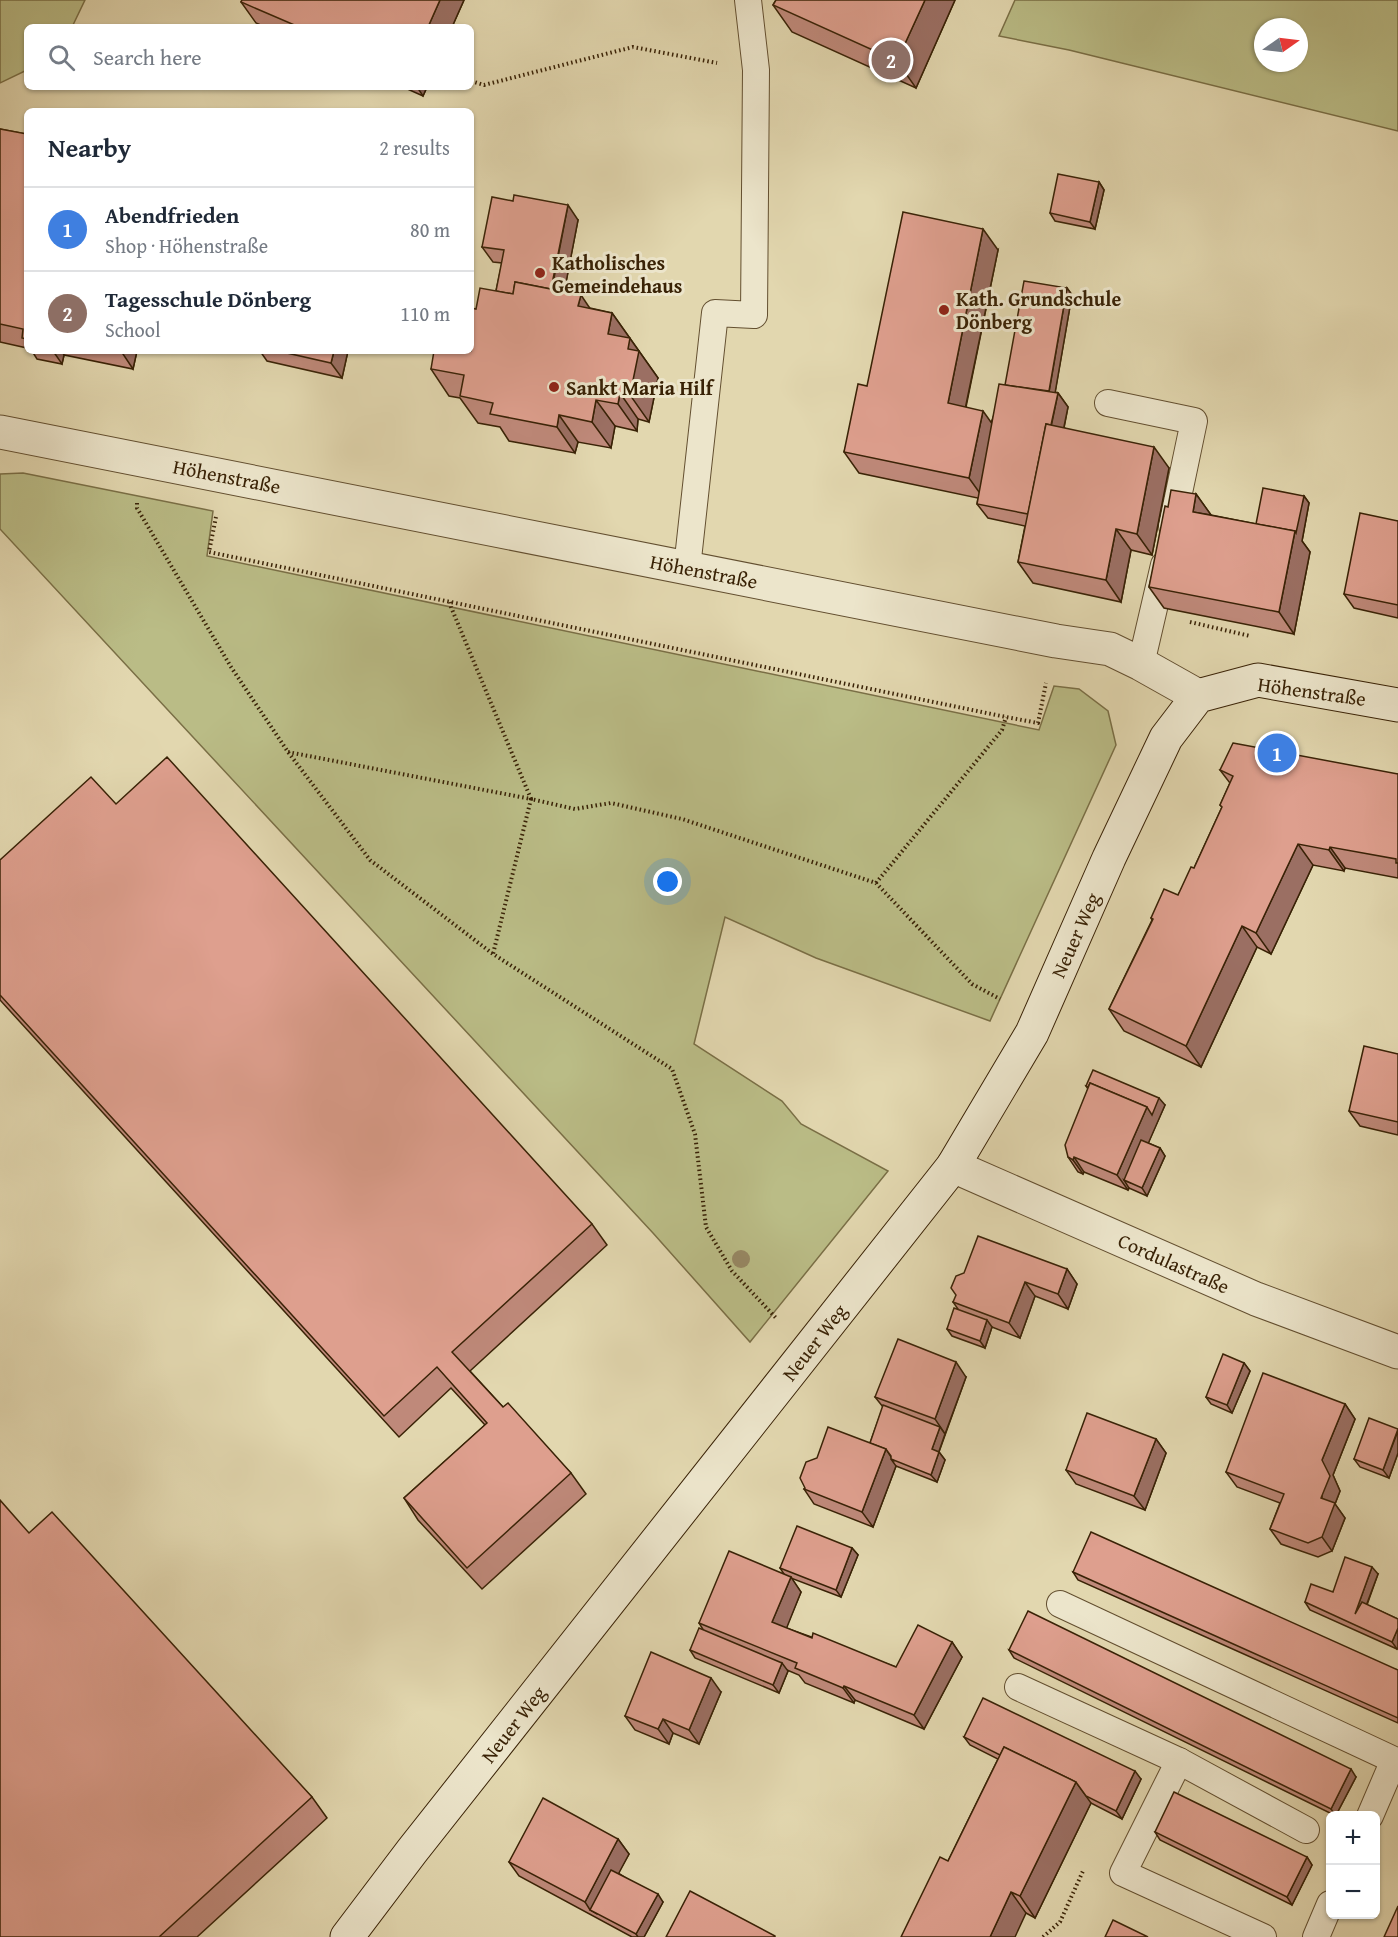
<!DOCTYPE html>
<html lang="en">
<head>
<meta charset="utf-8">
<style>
	:root { --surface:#fff; --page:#f6f6f7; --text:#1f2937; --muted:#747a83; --line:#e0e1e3; --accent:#8f2418 }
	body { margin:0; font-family:"Gentium Book Plus",serif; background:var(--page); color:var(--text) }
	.controls { position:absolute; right:18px; bottom:18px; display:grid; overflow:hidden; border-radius:9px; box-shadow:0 2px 4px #0004 }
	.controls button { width:54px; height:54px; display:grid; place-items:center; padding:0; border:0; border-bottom:2px solid var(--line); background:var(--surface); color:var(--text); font:30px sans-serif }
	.compass { position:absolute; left:1254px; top:18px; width:54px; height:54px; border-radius:50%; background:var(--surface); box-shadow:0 2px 4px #0004; rotate:76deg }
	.you { position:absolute; left:668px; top:882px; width:21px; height:21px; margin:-15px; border:4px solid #fff; border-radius:50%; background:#1a73e8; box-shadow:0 0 0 9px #1a73e833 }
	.badge { display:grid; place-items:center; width:39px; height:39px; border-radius:50%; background:var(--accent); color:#fff; font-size:20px; font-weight:700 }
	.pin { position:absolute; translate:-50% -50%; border:3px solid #fff; box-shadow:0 2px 6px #0006 }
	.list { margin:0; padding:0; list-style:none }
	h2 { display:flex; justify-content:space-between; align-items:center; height:78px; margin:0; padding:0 24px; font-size:26px }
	h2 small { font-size:20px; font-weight:400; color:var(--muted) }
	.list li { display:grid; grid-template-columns:39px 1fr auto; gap:18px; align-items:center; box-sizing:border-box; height:84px; padding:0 24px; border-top:2px solid var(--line) }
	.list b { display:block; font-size:22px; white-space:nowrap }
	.list p { margin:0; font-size:20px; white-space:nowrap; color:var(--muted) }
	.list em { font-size:20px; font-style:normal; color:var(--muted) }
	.icon { flex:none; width:33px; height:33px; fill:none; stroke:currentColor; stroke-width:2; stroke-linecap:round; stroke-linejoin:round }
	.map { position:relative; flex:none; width:1398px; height:1937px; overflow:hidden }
	.search { position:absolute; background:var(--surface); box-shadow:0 2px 4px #0004; left:24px; top:24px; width:450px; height:66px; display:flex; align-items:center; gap:15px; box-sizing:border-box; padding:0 21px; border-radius:9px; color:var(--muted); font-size:22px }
	.panel { position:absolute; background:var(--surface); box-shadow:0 2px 4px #0004; left:24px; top:108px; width:450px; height:246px; border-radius:9px }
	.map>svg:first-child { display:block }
</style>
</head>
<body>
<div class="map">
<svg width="1398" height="1937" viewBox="0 0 1398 1937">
	<rect width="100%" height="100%" fill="#e2d7af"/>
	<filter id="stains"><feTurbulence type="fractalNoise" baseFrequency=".00333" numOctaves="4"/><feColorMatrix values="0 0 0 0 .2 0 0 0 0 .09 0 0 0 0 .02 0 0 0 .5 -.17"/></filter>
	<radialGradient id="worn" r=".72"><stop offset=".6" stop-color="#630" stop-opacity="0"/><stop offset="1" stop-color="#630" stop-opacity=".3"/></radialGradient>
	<g fill="#babc86" stroke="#7a6f46" stroke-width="1.5" fill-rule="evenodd">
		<polygon points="0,0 85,0 72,27 27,27 27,70 0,83"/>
		<path d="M1015,0H1398V131L1069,50L999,36ZM1263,27H1299V63H1263Z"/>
		<polygon points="23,473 213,511 207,556 1039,730 1054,686 1079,689 1108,711 1116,745 990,1021 816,958 725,917 694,1044 782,1101 801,1124 888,1171 750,1342 653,1233 0,529 0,474"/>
	</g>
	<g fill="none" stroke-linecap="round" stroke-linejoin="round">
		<g stroke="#634f30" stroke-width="28">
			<g id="lane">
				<polyline points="1108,403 1194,421 1172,526"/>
				<polyline points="687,568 715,313 754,315 756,70 748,0"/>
				<polyline points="1141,664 1164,565"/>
				<polyline points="1060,1604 1394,1760 1370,1816"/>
				<polyline points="1018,1687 1179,1761 1306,1830"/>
				<polyline points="1179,1761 1123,1873 1263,1937"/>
				<polyline points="1316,1937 1330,1904"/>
			</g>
		</g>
		<g stroke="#634f30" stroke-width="35">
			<g id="street">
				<polyline points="0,432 1056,641 1110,649 1141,664 1198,696"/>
				<polyline points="953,1166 1256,1299 1398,1352"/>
			</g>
		</g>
		<g stroke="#392206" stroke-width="35">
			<polyline id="secondary" points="347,1937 412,1851 953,1166 1032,1033 1109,858 1166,738 1198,696 1258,680 1398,705"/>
		</g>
		<g stroke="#392206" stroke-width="4" stroke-dasharray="1.5 3" stroke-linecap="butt">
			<polyline points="471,81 484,85 633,47 717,63"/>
			<polyline points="137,503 137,508 231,667 288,752 370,860 493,954 672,1069 695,1134 706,1227 732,1271 777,1319"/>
			<polyline points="216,517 209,552 1006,717 1038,723 1046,683"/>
			<polyline points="450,602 451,607 531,799 575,809 611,803 682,819 876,883 972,984 1000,999"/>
			<polyline points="1190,622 1250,636"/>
			<polyline points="288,752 531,799 493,954"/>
			<polyline points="876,883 1002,730 1006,717"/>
			<polyline points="1043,1937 1060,1922 1083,1871"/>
		</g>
		<use href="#lane" stroke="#ece5cb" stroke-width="26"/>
		<use href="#street" stroke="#ece5cb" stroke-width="33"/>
		<use href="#secondary" stroke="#ece5cb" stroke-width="33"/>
	</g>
	<circle fill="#978864" cx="741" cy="1259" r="9"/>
	<g fill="#bf897a" stroke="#392206" stroke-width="1.5">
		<polygon points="242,0 464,0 452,27 265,27 256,23 241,2"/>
		<polygon points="776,0 955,0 916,88 792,32 773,5"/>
		<polygon points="403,87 427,87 423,96"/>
		<polygon points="0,129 27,134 27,348 0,342"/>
		<polygon points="1099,182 1104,190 1095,229 1055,221 1050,213"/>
		<polygon points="578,220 564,292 590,308 612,313 658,378 649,422 638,419 637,431 615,426 611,448 578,442 575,453 509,441 500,427 478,423 460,398 449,396 431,369 476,309 496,291 502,263 493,262 482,247"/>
		<polygon points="998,250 966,407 991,423 1005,385 1067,288 1072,295 1055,392 1058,393 1068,407 1064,428 1169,468 1152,555 1131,550 1121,602 1033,583 1018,562 1025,526 988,518 977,504 978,498 859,473 844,452 867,386"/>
		<polygon points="32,351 137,351 133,369 64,355 62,364 37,359"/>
		<polygon points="260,351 348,351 342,378 267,361"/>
		<polygon points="1196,494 1211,515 1256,524 1304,496 1309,503 1302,541 1310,552 1294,634 1164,608 1149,587 1168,507"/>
		<polygon points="1398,521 1398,618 1354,608 1344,594"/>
		<polygon points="1220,770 1398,774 1398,878 1345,868 1344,871 1313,865 1271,954 1257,947 1201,1067 1124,1031 1109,1009 1152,920 1151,918 1178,895 1194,868 1222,807 1220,805 1230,783"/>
		<polygon points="116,804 592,1224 607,1245 470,1371 503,1407 571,1473 586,1494 482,1589 418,1520 404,1498 485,1425 451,1388 399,1437 0,1000 0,860"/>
		<polygon points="1398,1054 1398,1135 1360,1126 1349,1111"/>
		<polygon points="1086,1086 1165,1105 1148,1143 1160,1148 1165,1156 1147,1196 1129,1188 1128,1190 1084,1172 1083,1174 1078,1172 1068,1157 1088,1089"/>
		<polygon points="1067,1269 1077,1284 1068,1309 1035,1296 1020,1338 992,1327 985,1348 952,1336 947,1329 958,1309 953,1302"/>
		<polygon points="1244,1363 1250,1371 1232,1413 1211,1404 1206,1397"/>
		<polygon points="966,1377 939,1452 945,1460 937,1482 896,1466 873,1527 814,1504 804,1489 870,1443 883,1407 875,1397"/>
		<polygon points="1345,1404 1355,1419 1333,1475 1340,1491 1335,1504 1345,1518 1332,1551 1318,1557 1281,1544 1270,1529 1280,1503 1237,1487 1226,1472"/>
		<polygon points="1398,1429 1398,1453 1389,1478 1360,1467 1354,1459"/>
		<polygon points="1156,1439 1166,1453 1145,1510 1076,1484 1066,1470"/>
		<polygon points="29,1533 312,1797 327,1818 197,1937 0,1937"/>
		<polygon points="852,1548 858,1555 841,1597 791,1578 801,1592 786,1628 896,1667 952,1642 962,1657 924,1729 855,1700 854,1703 805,1683 799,1675 787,1670 788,1671 779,1693 695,1658 690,1650 704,1631 699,1623 784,1574 780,1568"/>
		<polygon points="1073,1572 1398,1670 1398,1723 1078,1580"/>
		<polygon points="1378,1574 1367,1605 1398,1619 1397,1649 1310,1610 1305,1602"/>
		<polygon points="1009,1650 1356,1777 1336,1815 1334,1815 1014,1658"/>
		<polygon points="721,1692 699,1744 673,1733 669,1744 635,1730 625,1716"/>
		<polygon points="964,1737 1141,1779 1122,1819 1091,1803 1035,1918 1026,1913 948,1861 998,1759 970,1745"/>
		<polygon points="1155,1832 1307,1857 1312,1865 1292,1905 1160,1840"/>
		<polygon points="618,1839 629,1854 618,1873 663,1902 644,1937 632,1937 519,1876 509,1862"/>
	</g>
	<g fill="#9b6f63" stroke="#392206" stroke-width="1.5">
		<polygon points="440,0 464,0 452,27 428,27"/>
		<polygon points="925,0 955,0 916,88 897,61"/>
		<polygon points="417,87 427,87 423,96"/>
		<polygon points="1099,182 1104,190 1095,229 1090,222"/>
		<polygon points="568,205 578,220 560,314 550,299"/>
		<polygon points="983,229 998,250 962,424 948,403"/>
		<polygon points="1067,288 1072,295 1053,405 1048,398"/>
		<polygon points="581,295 599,322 578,306"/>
		<polygon points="612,313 658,378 649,422 630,395 608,334"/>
		<polygon points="53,351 62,351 64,355 62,364"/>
		<polygon points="121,351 137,351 133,369"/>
		<polygon points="334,351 348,351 342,378 331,363"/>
		<polygon points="620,393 638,419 637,431 618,404"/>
		<polygon points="1058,393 1068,407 1043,530 1033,515"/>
		<polygon points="596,400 615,426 611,448 592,422"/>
		<polygon points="983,411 998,432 984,499 969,478"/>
		<polygon points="559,415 578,442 575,453 557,427"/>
		<polygon points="1154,447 1169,468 1152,555 1137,534"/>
		<polygon points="1196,494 1211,515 1193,512"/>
		<polygon points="1304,496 1309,503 1302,541 1310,552 1294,634 1279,612 1295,531"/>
		<polygon points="1116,529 1131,550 1121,602 1106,580"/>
		<polygon points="1298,844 1313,865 1271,954 1256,933"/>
		<polygon points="1330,847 1345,868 1344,871 1329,850"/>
		<polygon points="1242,926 1257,947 1201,1067 1186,1046"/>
		<polygon points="1159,1098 1165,1105 1131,1183 1124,1180 1129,1188 1128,1190 1117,1175 1147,1107"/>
		<polygon points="1160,1148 1165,1156 1147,1196 1142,1188"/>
		<polygon points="1074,1157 1084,1172 1083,1174 1073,1160"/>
		<polygon points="1067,1269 1077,1284 1068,1309 1058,1294"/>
		<polygon points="1025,1282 1035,1296 1020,1338 1009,1323"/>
		<polygon points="987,1320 992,1327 985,1348 980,1341"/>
		<polygon points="956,1362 966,1377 945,1434 935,1419"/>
		<polygon points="1244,1363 1250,1371 1232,1413 1227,1405"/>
		<polygon points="1345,1404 1355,1419 1333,1475 1340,1491 1335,1504 1345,1518 1332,1551 1322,1537 1322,1460"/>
		<polygon points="940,1427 945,1434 937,1457 932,1449"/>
		<polygon points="1398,1431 1398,1453 1389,1478 1383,1470"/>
		<polygon points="1156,1439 1166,1453 1145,1510 1134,1496"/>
		<polygon points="886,1449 893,1460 891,1459 896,1466 873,1527 862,1512"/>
		<polygon points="939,1452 945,1460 937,1482 931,1475"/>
		<polygon points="852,1548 858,1555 841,1597 836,1590"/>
		<polygon points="1372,1567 1378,1574 1360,1622 1355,1614"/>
		<polygon points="791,1577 801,1592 783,1637 772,1622"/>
		<polygon points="1398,1628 1398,1648 1397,1649 1392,1642"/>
		<polygon points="952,1642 962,1657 924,1729 914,1715"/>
		<polygon points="782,1663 788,1671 779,1693 773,1685"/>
		<polygon points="711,1678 721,1692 699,1744 689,1730"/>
		<polygon points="844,1686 855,1700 854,1703 843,1688"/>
		<polygon points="663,1719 673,1733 669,1744 658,1729"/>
		<polygon points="1351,1769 1356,1777 1336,1815 1335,1815 1331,1809"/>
		<polygon points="1135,1771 1141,1779 1122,1819 1116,1811"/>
		<polygon points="1076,1782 1091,1803 1035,1918 1020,1896"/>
		<polygon points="618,1839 629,1854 597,1914 590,1910 585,1902"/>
		<polygon points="1307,1857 1312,1865 1292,1905 1287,1897"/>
		<polygon points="1011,1892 1026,1913 1015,1937 990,1937"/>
		<polygon points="658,1894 663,1902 644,1937 638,1937 636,1934"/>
	</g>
	<g fill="#de9f8e" stroke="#392206" stroke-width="1.5">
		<polygon points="242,0 440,0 428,27 299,27 241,2"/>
		<polygon points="776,0 925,0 897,61 773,5"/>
		<polygon points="0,129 27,134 27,339 22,338 23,329 0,324"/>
		<polygon points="1058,174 1099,182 1090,222 1050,213"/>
		<polygon points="514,195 568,205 551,289 515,282 513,294 496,291 504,250 482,247 492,197 513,201"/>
		<polygon points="903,212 983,229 948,403 983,411 969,478 844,452 858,384 867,386"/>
		<polygon points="1024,281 1067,288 1049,391 1005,385"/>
		<polygon points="515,282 581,295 578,306 612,313 608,334 630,338 628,349 639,351 630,395 620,393 618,404 596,400 592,422 559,415 557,427 490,414 493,403 460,396 464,375 431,369 434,351 471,351 471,308 476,309 480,288 513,294"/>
		<polygon points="278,351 334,351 331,363"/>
		<polygon points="999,384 1058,393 1051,425 1046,424 1028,514 977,504"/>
		<polygon points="1046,424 1154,447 1137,534 1116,529 1106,580 1018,562"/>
		<polygon points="1263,488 1304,496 1296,533 1295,531 1256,524"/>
		<polygon points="1171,490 1196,494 1193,512 1295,531 1279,612 1149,587 1165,506 1168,507"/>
		<polygon points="1360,513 1398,521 1398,605 1344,594"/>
		<polygon points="1233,743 1398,774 1398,863 1396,863 1396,859 1330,847 1329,850 1298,844 1256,933 1242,926 1186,1046 1109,1009 1153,919 1151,918 1164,889 1178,895 1191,867 1194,868 1222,807 1220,805 1233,776 1220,770"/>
		<polygon points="167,757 592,1224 452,1352 503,1407 508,1403 571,1473 467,1568 404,1498 487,1423 437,1367 384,1416 0,995 0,860 91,777 116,804"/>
		<polygon points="1364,1046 1398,1054 1398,1122 1349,1111"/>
		<polygon points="1093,1070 1159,1098 1152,1115 1147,1107 1090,1083 1088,1087 1086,1086"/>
		<polygon points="1090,1083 1147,1107 1117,1175 1074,1157 1073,1160 1068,1157 1065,1145"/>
		<polygon points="1141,1140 1160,1148 1142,1188 1124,1180"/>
		<polygon points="978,1236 1067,1269 1058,1294 1025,1282 1009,1323 953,1302 956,1295 951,1288 956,1276 964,1273"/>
		<polygon points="954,1308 987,1320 980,1341 947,1329"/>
		<polygon points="898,1339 956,1362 935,1419 875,1397"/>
		<polygon points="1223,1354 1244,1363 1227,1405 1206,1397"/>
		<polygon points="1263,1373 1345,1404 1322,1460 1330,1476 1321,1498 1335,1503 1322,1537 1308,1543 1270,1529 1284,1494 1226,1472"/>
		<polygon points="883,1405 940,1427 932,1449 939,1452 931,1475 891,1459 891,1456 886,1449 870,1443"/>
		<polygon points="1087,1413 1156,1439 1134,1496 1066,1470"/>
		<polygon points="1369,1418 1398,1429 1383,1470 1354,1459"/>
		<polygon points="828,1427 886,1449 862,1512 804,1489 805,1488 800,1478 806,1462 817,1458"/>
		<polygon points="0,1500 29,1533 52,1512 312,1797 159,1937 0,1937"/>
		<polygon points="797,1526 852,1548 836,1590 780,1568"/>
		<polygon points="1091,1532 1398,1670 1398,1718 1073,1572"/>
		<polygon points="729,1551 791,1577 772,1622 812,1638 813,1633 896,1667 918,1625 952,1642 914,1715 844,1686 843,1688 795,1668 797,1663 699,1623"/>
		<polygon points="1345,1557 1372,1567 1355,1614 1362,1602 1398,1619 1398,1628 1392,1642 1305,1602 1311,1584 1333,1592"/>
		<polygon points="1028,1611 1351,1769 1331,1809 1009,1650"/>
		<polygon points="699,1628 782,1663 773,1685 690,1650"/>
		<polygon points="651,1652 711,1678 689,1730 663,1719 658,1729 625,1716"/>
		<polygon points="983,1698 1135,1771 1116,1811 1086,1796 1076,1782 1004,1747 1000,1755 964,1737"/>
		<polygon points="1004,1747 1076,1782 1020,1896 1011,1892 990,1937 901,1937 940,1857 948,1861"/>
		<polygon points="1174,1792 1307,1857 1287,1897 1155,1832"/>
		<polygon points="543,1798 618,1839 585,1902 509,1862"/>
		<polygon points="611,1870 658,1894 636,1934 590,1910"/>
		<polygon points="690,1891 775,1936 775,1937 666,1937"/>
		<polygon points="1398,1906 1398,1937 1384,1937"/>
		<polygon points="1113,1920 1148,1937 1105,1937"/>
	</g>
	<g fill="#8f2418" stroke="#ece5cb" stroke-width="2">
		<circle cx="540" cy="273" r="6"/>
		<circle cx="944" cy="310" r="6"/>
		<circle cx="554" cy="387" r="6"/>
	</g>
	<g text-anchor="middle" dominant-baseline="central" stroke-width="6" stroke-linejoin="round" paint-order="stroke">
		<g font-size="20" font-weight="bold" fill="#392206" stroke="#ece5cb" text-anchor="start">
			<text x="552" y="262">Katholisches<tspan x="552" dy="23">Gemeindehaus</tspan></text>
			<text x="956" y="298">Kath. Grundschule<tspan x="956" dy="23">Dönberg</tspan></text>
			<text x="566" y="387">Sankt Maria Hilf</text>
		</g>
		<g font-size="20" fill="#392206" stroke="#ece5cb">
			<text transform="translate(227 476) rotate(11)">Höhenstraße</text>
			<text transform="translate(704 571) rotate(11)">Höhenstraße</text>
			<text transform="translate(1312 691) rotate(8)">Höhenstraße</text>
			<text transform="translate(1075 935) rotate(-66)">Neuer Weg</text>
			<text transform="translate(1174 1263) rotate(24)">Cordulastraße</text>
			<text transform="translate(814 1342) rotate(-52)">Neuer Weg</text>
			<text transform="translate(513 1724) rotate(-52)">Neuer Weg</text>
		</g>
	</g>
	<rect width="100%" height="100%" filter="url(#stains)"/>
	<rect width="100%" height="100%" fill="url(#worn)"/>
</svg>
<div class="controls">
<button>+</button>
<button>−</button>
</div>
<svg class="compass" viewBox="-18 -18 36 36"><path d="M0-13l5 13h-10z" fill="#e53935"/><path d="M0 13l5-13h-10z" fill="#747a83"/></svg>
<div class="you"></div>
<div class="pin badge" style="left:1277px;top:753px;background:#3f7fe0">1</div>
<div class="pin badge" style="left:891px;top:60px;background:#8d6e63">2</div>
<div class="search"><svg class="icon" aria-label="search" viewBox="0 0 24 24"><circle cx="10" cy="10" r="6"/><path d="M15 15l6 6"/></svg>Search here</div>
<section class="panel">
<h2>Nearby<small>2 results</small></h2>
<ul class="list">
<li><span class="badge" style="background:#3f7fe0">1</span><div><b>Abendfrieden</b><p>Shop · Höhenstraße</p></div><em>80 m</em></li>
<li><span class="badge" style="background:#8d6e63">2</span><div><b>Tagesschule Dönberg</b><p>School</p></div><em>110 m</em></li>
</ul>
</section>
</div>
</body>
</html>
